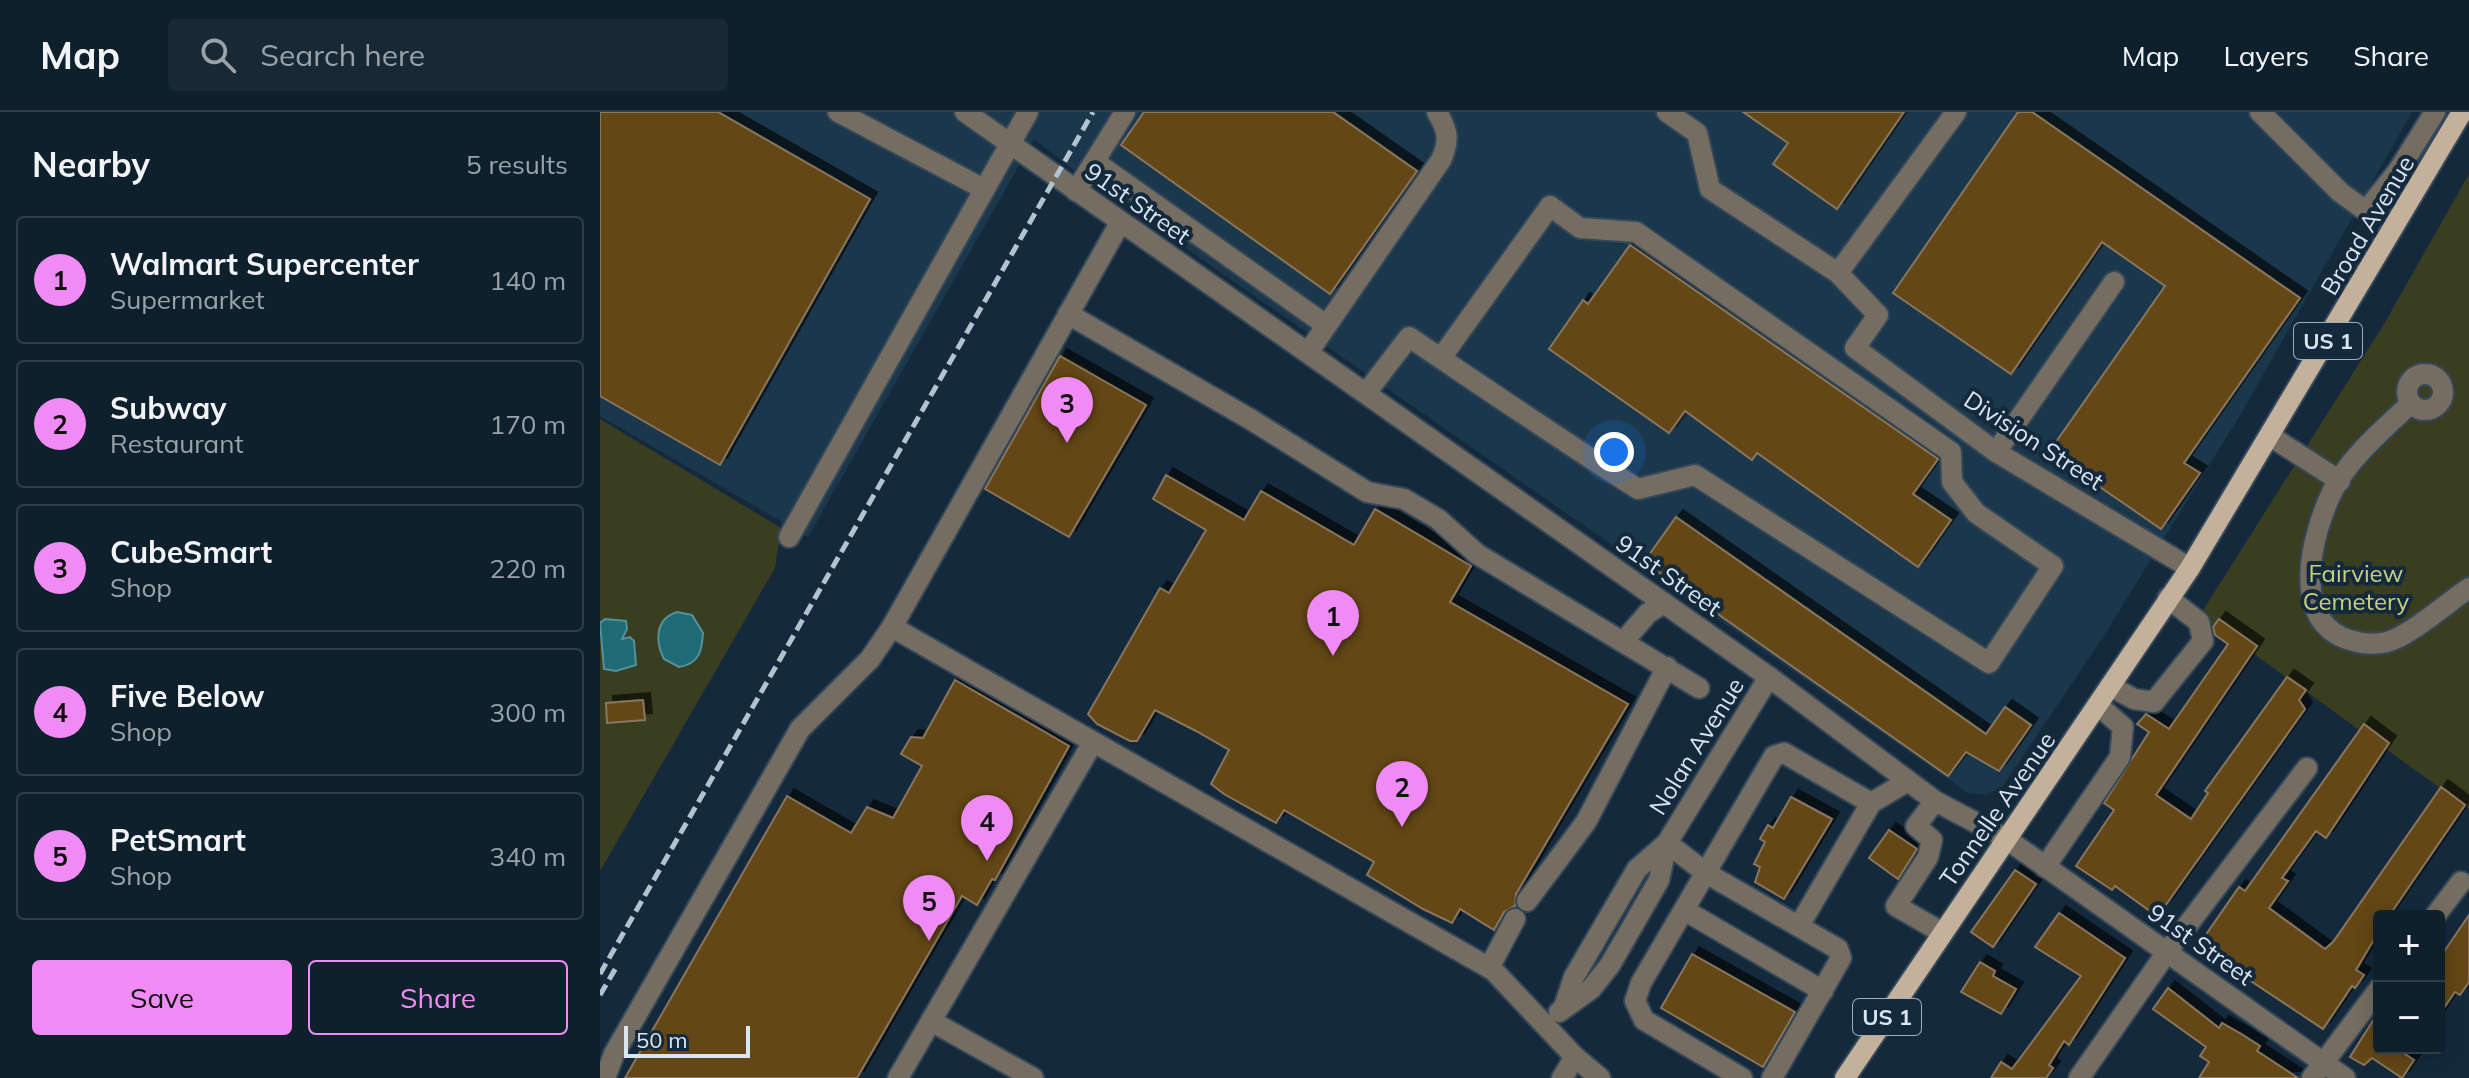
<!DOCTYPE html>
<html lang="en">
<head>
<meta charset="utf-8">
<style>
	:root { --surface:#0f202d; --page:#182835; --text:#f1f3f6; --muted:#9ba3aa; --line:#2f3e49; --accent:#f08bf5 }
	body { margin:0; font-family:Mulish,sans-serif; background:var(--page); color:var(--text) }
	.controls { position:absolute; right:24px; bottom:24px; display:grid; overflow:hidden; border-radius:8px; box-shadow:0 4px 20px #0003 }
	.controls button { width:72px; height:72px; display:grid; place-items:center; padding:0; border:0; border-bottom:2px solid var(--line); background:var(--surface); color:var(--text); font:40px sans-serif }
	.scale { position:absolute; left:24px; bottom:20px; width:126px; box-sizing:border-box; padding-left:8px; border:4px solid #d9e6f2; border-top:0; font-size:22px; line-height:28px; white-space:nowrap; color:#d9e6f2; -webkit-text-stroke:6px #142a3c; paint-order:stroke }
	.you { position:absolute; left:1014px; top:340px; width:28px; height:28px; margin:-20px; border:6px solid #fff; border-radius:50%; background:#1a73e8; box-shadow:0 0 0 12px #1a73e833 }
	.badge { display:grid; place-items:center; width:52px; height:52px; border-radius:50%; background:var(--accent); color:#111; font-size:26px; font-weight:700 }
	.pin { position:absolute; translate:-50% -66px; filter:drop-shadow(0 2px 4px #0008) }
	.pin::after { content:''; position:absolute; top:42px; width:28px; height:24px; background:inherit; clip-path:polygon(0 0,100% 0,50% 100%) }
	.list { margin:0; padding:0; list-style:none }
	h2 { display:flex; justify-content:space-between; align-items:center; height:104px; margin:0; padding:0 32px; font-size:34px }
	h2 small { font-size:26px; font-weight:400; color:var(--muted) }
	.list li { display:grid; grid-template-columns:52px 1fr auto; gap:24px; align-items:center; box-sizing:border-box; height:128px; margin:0 16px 16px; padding:0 16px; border:2px solid var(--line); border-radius:8px }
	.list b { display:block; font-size:30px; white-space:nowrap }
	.list p { margin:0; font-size:26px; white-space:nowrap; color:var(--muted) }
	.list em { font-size:26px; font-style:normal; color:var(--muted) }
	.actions { display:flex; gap:16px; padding:24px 32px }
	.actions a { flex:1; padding:18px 0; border:2px solid var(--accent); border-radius:8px; text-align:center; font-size:28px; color:var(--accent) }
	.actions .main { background:var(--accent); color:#111 }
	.icon { flex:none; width:44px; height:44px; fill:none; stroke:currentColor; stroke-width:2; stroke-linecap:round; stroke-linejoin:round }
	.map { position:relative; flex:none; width:1869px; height:966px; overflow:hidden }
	header { display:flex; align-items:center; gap:48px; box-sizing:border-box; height:112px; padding:0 40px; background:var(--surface); border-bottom:2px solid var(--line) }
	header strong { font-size:38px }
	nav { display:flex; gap:44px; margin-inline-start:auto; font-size:28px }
	.search { width:560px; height:72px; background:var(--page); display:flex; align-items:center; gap:20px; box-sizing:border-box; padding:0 28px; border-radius:8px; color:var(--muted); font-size:30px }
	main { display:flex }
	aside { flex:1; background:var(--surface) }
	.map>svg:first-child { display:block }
</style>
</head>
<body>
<header>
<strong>Map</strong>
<div class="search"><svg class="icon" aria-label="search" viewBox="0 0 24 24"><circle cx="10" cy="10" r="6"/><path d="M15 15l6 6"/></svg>Search here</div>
<nav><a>Map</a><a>Layers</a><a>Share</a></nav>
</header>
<main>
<aside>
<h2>Nearby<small>5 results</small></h2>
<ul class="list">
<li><span class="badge">1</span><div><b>Walmart Supercenter</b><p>Supermarket</p></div><em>140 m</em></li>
<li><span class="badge">2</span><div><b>Subway</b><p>Restaurant</p></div><em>170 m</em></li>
<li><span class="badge">3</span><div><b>CubeSmart</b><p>Shop</p></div><em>220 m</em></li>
<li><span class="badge">4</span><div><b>Five Below</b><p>Shop</p></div><em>300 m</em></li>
<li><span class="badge">5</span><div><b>PetSmart</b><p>Shop</p></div><em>340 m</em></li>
</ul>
<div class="actions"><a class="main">Save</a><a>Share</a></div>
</aside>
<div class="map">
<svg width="1869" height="966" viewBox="0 0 1869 966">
	<defs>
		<filter id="shadow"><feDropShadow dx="7" dy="-7" stdDeviation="0" flood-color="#0009"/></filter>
	</defs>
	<rect width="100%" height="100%" fill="#142a3c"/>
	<polygon fill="#1a374c" points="0,0 1812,0 1642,300 1505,522 1403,674 1386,683 1368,681 475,59 434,27 208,425 0,304"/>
	<g fill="#3a3e20">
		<polygon points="1869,62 1869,697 1600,503 1784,212"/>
		<polygon points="459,241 489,257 487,259 460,245 386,368"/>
		<polygon points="0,307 181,416 175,456 0,759"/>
	</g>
	<g fill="#1e6b75" stroke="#56909a" stroke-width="2">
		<path d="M77,500L92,503L103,521C102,539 99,552 79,555L64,547C55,529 55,507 77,500Z"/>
		<polygon points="5,507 26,509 27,517 22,527 30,525 34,529 36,553 16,559 4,557 0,511"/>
	</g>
	<g fill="#644617" stroke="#89765c" stroke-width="2" filter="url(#shadow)">
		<polygon points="0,0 118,0 270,87 120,353 0,284"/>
		<polygon points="544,0 733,0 817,59 730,182 521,33"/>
		<polygon points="1143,0 1304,0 1237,97 1173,52 1188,31"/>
		<polygon points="1418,0 1432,0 1700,186 1584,351 1600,361 1561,417 1449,340 1565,174 1502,130 1411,262 1293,181"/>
		<polygon points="1030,133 1338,347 1313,382 1351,408 1318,455 1157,341 1152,348 1085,299 1069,321 949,237 983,188 988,192"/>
		<polygon points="460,244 546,293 469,425 385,377"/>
		<polygon points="566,363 644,408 661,379 754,433 775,397 871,454 850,490 1028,592 916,782 915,794 904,800 894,818 860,797 852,811 823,797 767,763 774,750 684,698 676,711 624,682 611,672 629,638 596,619 555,598 537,629 530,629 497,612 488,602 560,476 569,481 606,418 553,387"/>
		<polygon points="1076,405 1386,622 1405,595 1431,613 1399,659 1366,640 1348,664 1044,450"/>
		<polygon points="1619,507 1657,534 1556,683 1591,707 1608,681 1605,679 1687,565 1706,578 1699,588 1705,597 1565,794 1561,792 1554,802 1515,774 1512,778 1476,754 1514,698 1504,691 1549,620 1537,612 1546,602 1569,617 1628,532 1615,523 1613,515"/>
		<polygon points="355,568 469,634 395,768 392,767 377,793 362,784 257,966 25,966 187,684 251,721 267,695 293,706 322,654 301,642 311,625 323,626"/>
		<polygon points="43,588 45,608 7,611 6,591"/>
		<polygon points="1764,612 1789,631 1726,726 1716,719 1682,766 1688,769 1669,796 1725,837 1733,830 1841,675 1865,693 1789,804 1779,804 1779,819 1756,858 1764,863 1755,876 1752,874 1723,917 1598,834 1639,775 1645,779"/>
		<polygon points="1191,685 1232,707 1184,787 1155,770 1160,755 1154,752 1165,730 1160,727 1168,713 1173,716"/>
		<polygon points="1289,718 1317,737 1298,767 1269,746"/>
		<polygon points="1415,758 1436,772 1393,835 1371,820"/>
		<polygon points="1459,801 1525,846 1469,933 1464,929 1449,953 1453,956 1446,966 1391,966 1401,950 1412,957 1481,864 1435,835"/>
		<polygon points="1869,803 1869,870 1860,883 1855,880 1839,903 1839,847"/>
		<polygon points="1092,842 1195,900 1163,955 1061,896"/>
		<polygon points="1380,850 1395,859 1393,864 1416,877 1401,902 1361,880"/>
		<polygon points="1568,876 1619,916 1622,911 1643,923 1660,934 1657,939 1698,966 1599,966 1609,950 1600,944 1606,935 1553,897"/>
		<polygon points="1779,899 1779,936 1809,936 1805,942 1814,948 1802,966 1772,946 1764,953 1750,945"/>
	</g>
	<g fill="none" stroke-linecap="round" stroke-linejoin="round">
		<g stroke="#344859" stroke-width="24">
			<g id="minor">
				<polyline points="238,0 384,77"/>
				<polyline points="365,0 1169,565 1335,689 1405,726 1745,966"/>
				<polyline points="1067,0 1097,21 1110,77 1238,161 1278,203 1255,236 1396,340 1590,456"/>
				<polyline points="1660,0 1740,80 1766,99 1798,59 1835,0"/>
				<polyline points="495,50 726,213"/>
				<polyline points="476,79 525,0"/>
				<polyline points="1238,161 1356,0"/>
				<polyline points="468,202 650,307 767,380 804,387 838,407 877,442 1099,576"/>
				<path d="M709,239L841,48C850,28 848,19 837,0"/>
				<circle cx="1825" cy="280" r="18"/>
				<path d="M766,281L809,225C885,276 961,328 1038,377L1095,363L1389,551L1453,454L1376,401L1352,370L1351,340L1036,120L980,116L950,94L841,246"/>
				<path d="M1810,292C1783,318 1751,344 1733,378C1712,421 1688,510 1750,528C1762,532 1774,533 1787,530C1811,523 1847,491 1869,476"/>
				<polyline points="1670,324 1740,369"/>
				<polyline points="1396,340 1514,170"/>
				<polyline points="189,425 428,0"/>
				<polyline points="292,515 893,858 975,945 1000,966"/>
				<polyline points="1024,529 1048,501 1064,491"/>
				<polyline points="1510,574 1534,587 1554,590 1603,529 1599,510 1568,486"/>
				<polyline points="1335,689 1316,714 1332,728 1328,745 1296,794 1343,821"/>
				<polyline points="1067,731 1106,761 1238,837 1241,846 1172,966"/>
				<polyline points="1445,755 1520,645 1523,615 1499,594"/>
				<polyline points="927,789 986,710 1067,555"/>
				<polyline points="1084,798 1223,879"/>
				<polyline points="1835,804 1861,770"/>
				<polyline points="1199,814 1271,691 1308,669"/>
				<polyline points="889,856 915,807"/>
				<polyline points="964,895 974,865 1037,757 1067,731 1169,565"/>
				<polyline points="959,900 991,877 1010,853 1059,768 1067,731"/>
				<polyline points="331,909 433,966"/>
				<polyline points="5,966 14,942 200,617 270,547 292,515 520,111"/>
				<polyline points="298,966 493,630"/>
				<polyline points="962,966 975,945"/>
				<polyline points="1142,966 1044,908 1035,889 1041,871 1174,644 1184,641 1271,691"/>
				<polyline points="1479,966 1567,840 1707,656"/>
				<polyline points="1712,966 1779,877"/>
			</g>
		</g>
		<g stroke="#344859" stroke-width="24">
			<polyline id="major" points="1245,966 1590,456 1862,0"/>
		</g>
		<use href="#minor" stroke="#756d62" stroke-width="20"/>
		<use href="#major" stroke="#c4b19b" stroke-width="20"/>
		<g stroke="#b3c2cf" stroke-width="5" stroke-dasharray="12 6" stroke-linecap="butt">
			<polyline points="0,862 493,0"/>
			<polyline points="0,883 17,854"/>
		</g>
	</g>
	<g text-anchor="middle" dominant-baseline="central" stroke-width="8" stroke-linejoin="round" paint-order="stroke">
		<g fill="#142a3c" stroke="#9eaebb" stroke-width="2">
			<rect x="1694" y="211" width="68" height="36" rx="6"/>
			<rect x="1253" y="887" width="68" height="36" rx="6"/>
		</g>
		<g font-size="22" font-weight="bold" fill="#d9e6f2">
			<text x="1728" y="229">US 1</text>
			<text x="1287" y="905">US 1</text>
		</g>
		<g font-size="24" fill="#d9e6f2" stroke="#142a3c">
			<text transform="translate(538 91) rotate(35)">91st Street</text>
			<text transform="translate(1767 113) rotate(-59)">Broad Avenue</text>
			<text transform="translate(1434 328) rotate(33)">Division Street</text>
			<text transform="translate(1069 463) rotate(35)">91st Street</text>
			<text transform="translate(1096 634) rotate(-58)">Nolan Avenue</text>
			<text transform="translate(1397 697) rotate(-55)">Tonnelle Avenue</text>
			<text transform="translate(1601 832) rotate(35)">91st Street</text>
		</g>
		<g font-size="24" fill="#c4d080" stroke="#142a3c">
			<text x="1756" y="461">Fairview<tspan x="1756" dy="28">Cemetery</tspan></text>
		</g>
	</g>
</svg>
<div class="controls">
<button>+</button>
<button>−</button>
</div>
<div class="scale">50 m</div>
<div class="you"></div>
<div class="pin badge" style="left:733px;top:544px">1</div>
<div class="pin badge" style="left:802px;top:715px">2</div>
<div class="pin badge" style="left:467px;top:331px">3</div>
<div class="pin badge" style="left:387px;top:749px">4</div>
<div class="pin badge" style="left:329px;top:829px">5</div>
</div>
</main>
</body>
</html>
